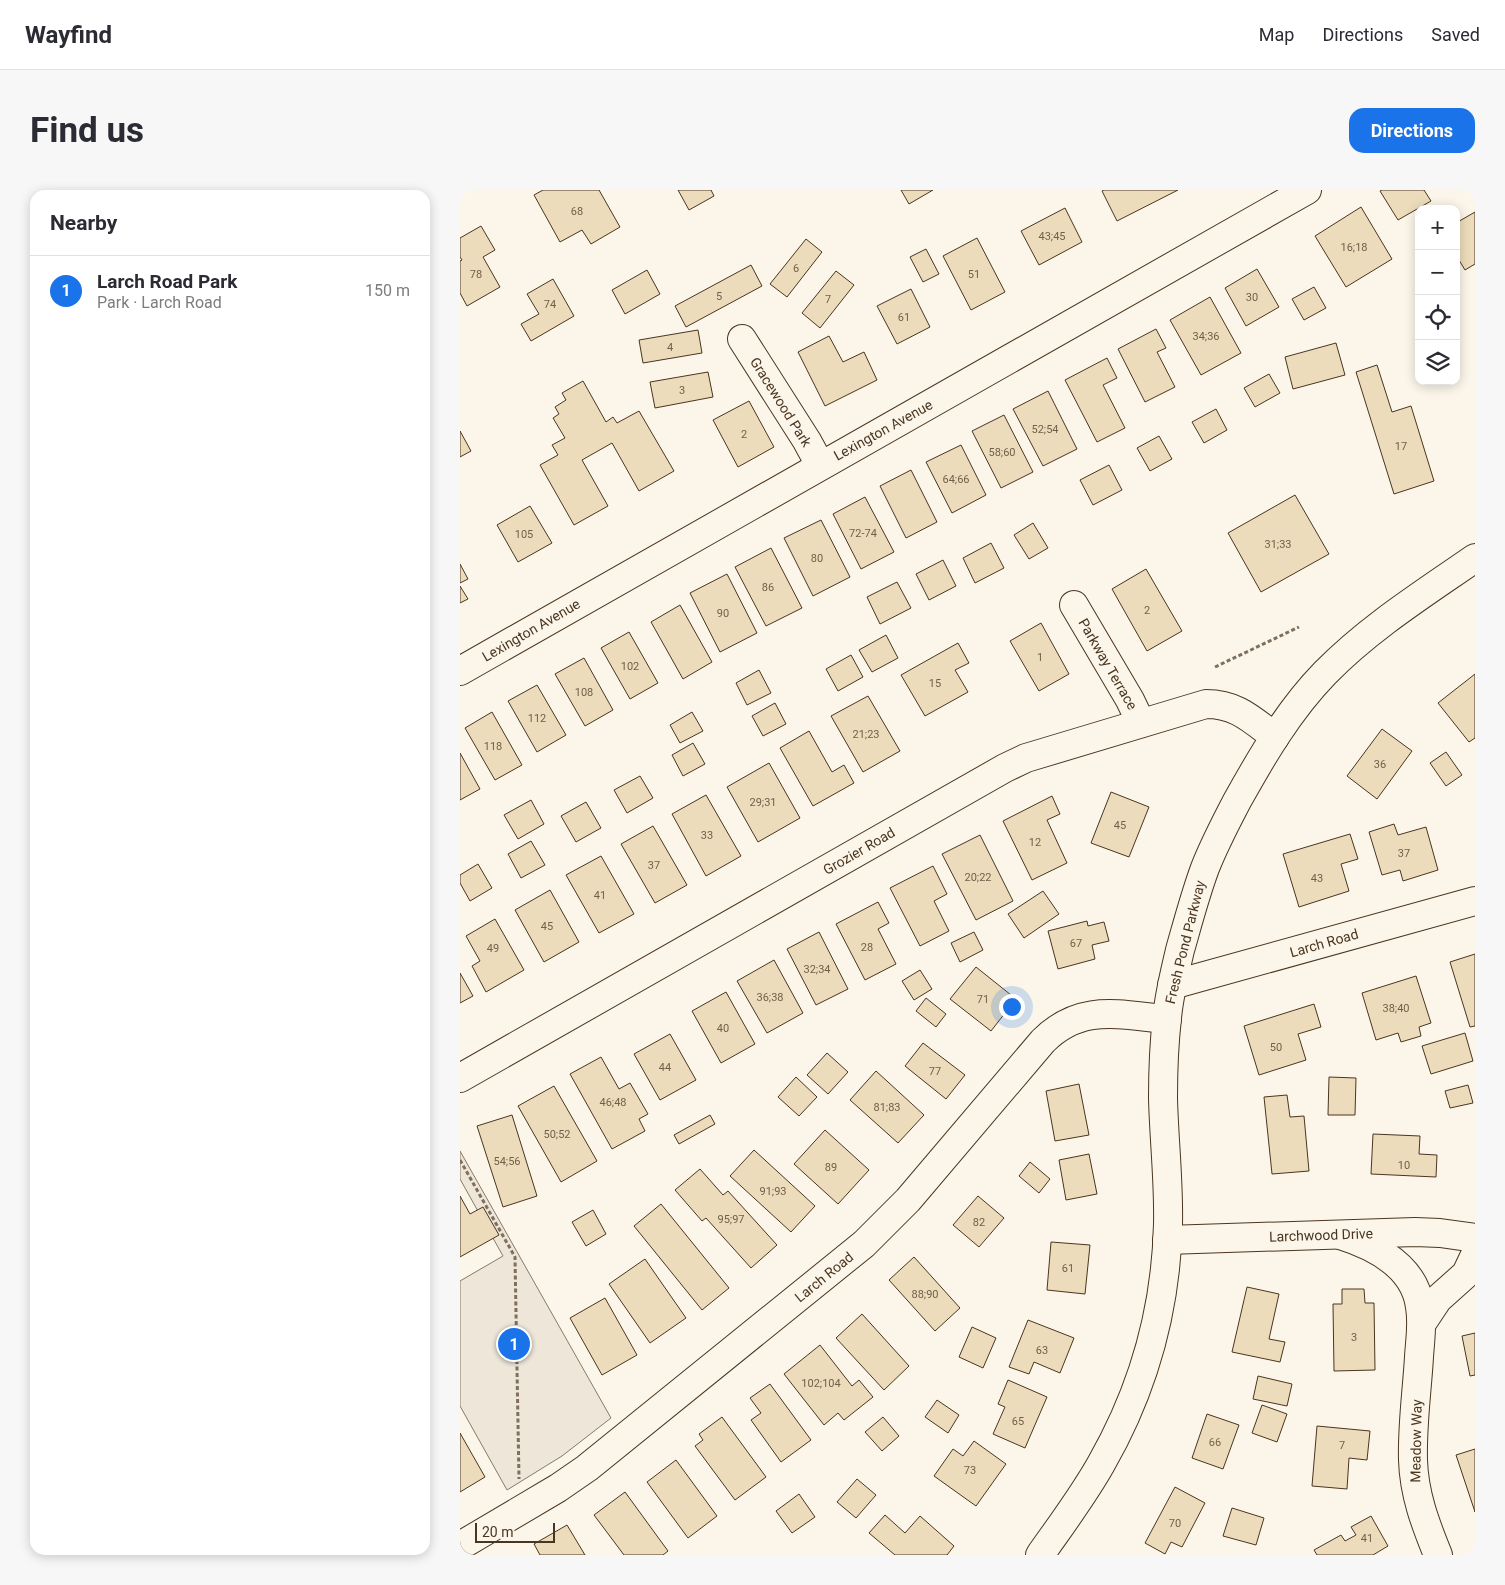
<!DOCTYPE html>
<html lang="en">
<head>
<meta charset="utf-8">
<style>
	:root { --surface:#fff; --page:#f7f7f7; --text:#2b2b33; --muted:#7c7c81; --line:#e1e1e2; --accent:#1a73e8 }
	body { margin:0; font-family:Roboto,sans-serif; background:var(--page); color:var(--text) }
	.controls { position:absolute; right:15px; top:15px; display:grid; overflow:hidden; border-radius:10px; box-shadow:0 2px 12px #0003 }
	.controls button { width:45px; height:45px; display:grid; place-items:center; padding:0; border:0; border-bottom:1px solid var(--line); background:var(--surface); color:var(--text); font:25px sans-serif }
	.scale { position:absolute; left:15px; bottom:12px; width:80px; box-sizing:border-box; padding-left:5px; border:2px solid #4a3520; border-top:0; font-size:14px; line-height:18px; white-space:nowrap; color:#4a3520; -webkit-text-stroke:4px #fbf6e9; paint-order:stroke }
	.you { position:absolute; left:551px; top:816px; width:18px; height:18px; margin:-12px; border:4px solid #fff; border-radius:50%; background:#1a73e8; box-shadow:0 0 0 8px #1a73e833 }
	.badge { display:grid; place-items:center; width:32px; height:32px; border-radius:50%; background:var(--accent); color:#fff; font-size:16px; font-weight:700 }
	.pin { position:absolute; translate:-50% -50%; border:2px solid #fff; box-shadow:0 1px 5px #0006 }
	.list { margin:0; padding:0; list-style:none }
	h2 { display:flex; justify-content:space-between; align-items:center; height:65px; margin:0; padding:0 20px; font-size:21px }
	h2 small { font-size:16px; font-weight:400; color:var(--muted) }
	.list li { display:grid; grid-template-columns:32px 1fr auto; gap:15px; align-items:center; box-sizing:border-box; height:70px; padding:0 20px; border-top:1px solid var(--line) }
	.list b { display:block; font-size:19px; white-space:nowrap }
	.list p { margin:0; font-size:16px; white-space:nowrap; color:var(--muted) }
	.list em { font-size:16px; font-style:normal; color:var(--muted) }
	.icon { flex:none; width:28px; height:28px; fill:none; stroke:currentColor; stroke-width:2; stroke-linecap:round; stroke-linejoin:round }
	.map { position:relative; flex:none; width:1015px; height:1365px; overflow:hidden; border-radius:15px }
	header { display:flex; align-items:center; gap:30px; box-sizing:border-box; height:70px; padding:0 25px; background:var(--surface); border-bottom:1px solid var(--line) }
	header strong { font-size:24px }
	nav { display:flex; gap:28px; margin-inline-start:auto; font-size:18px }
	.intro { display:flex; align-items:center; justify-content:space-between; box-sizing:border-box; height:120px; padding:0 30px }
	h1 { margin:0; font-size:35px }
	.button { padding:12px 22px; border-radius:15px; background:var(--accent); color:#fff; font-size:18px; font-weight:700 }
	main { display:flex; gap:30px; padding:0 30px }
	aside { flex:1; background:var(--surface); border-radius:15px; box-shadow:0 2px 12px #0003 }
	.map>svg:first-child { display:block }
</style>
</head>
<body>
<header>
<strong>Wayfind</strong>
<nav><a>Map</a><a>Directions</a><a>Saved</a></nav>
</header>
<div class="intro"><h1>Find us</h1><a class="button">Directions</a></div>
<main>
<aside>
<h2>Nearby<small></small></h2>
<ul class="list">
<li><span class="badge">1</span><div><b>Larch Road Park</b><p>Park · Larch Road</p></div><em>150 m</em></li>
</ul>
</aside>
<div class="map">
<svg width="1015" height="1365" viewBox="0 0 1015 1365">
	<rect width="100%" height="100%" fill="#fbf6e9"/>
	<polygon fill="#ede6d9" stroke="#887966" points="0,961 151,1228 102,1266 47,1300 0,1216 0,1091 43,1066 0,989"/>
	<g fill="#ecdcbc" stroke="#4a3520">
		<polygon points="83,0 139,0 160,37 131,54 122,40 100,52 74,5"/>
		<polygon points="218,0 251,0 254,6 229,20"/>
		<polygon points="441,0 473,0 449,14"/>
		<polygon points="644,0 718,0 657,31 642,1"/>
		<polygon points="922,0 964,0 971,11 938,30 920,1"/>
		<polygon points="901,17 932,69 886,97 855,46"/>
		<polygon points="605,18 622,52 579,75 561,41"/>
		<polygon points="1015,22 1015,74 1005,80 996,65 996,33"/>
		<polygon points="21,36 35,60 23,67 40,97 7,116 0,103 0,71 2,70 0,67 0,48"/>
		<polygon points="517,48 545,102 511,120 483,66"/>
		<polygon points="346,49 362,62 327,107 310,94"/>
		<polygon points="466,59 479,84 463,92 450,67"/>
		<polygon points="291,75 302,96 226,137 215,116"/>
		<polygon points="797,79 819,117 786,136 765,98"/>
		<polygon points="187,80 200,104 165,124 152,100"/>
		<polygon points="376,81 394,95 360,138 342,123"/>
		<polygon points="93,89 114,126 71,151 61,134 79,124 67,104"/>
		<polygon points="854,97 866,118 844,130 832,109"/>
		<polygon points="451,99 470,137 437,154 417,116"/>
		<polygon points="750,107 781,163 741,185 710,130"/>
		<polygon points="696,139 706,158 697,162 715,197 685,212 658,159"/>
		<polygon points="238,140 242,163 183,173 179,150"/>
		<polygon points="369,146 383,172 404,162 417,190 365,216 338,162"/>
		<polygon points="876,153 885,185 833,199 825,167"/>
		<polygon points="647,168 657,188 643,195 665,238 637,252 605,190"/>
		<polygon points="917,175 932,222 951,216 974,291 934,304 896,182"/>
		<polygon points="248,182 253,207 195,218 190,192"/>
		<polygon points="809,184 820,203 795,217 784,198"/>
		<polygon points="123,191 146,232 153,227 157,233 179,221 214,281 179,301 152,253 122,270 148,316 114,335 80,275 98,265 92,255 105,248 93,228 99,224 95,217 106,210 102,203"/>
		<polygon points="588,201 617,259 583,276 553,219"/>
		<polygon points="289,211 314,257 278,277 253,230"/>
		<polygon points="756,219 767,240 744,253 732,232"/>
		<polygon points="544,225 573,282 541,298 512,241"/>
		<polygon points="0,241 11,261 0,267"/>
		<polygon points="699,246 712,269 690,281 677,258"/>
		<polygon points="501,255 526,305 492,323 466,272"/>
		<polygon points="649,275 662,300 633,315 620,290"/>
		<polygon points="451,280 477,332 446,348 420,296"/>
		<polygon points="835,305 869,364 801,402 768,343"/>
		<polygon points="405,307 434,362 401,379 373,324"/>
		<polygon points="70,316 92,353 58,372 37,335"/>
		<polygon points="361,330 390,387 353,406 324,348"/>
		<polygon points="573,333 588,358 569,369 554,345"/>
		<polygon points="531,353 544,378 515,393 503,368"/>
		<polygon points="311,358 342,418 306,436 275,377"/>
		<polygon points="483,370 496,396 469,410 456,384"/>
		<polygon points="0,374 8,389 0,393"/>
		<polygon points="686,379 722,441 687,461 652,399"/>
		<polygon points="267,384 297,443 260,462 230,403"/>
		<polygon points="437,392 451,418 420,434 407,407"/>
		<polygon points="0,396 8,409 0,413"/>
		<polygon points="220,415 252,472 223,489 191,432"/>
		<polygon points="581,433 609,484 579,501 550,451"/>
		<polygon points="169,442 198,493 170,509 141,458"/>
		<polygon points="426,445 438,468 412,482 399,460"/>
		<polygon points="498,453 509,473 495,480 508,502 465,526 441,485"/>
		<polygon points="391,465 403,487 378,501 366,479"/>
		<polygon points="124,468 153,520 125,536 95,484"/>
		<polygon points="299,480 311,503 287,515 276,493"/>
		<polygon points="1015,484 1015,548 1009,552 978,513"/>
		<polygon points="77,495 106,545 77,562 48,511"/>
		<polygon points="408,506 440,561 403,582 371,526"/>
		<polygon points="315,513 326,534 303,546 292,526"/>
		<polygon points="32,522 62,575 35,590 5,538"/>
		<polygon points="232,522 243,541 220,553 210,535"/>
		<polygon points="922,539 952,561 917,609 887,586"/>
		<polygon points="349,541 372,582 384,575 394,593 353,616 320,558"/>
		<polygon points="233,553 245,574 223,586 212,565"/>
		<polygon points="986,562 1002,585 986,596 970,573"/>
		<polygon points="0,563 20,599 0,610"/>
		<polygon points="309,573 340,628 298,652 267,597"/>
		<polygon points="180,586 193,608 167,623 154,600"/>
		<polygon points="651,602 689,617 669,667 631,653"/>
		<polygon points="246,605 281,666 246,686 212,624"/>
		<polygon points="592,606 600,624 587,630 607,673 572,690 543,631"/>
		<polygon points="71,610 84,634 58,649 44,625"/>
		<polygon points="126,612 141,638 116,652 101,626"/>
		<polygon points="934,634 938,645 966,637 978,680 943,691 940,680 922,685 909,642"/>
		<polygon points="193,636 227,695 195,713 161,654"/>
		<polygon points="890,644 898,669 881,674 889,701 839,717 823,664"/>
		<polygon points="520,645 553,711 516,730 482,664"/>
		<polygon points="71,651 85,675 61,688 48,664"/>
		<polygon points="141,666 174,724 139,743 106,685"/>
		<polygon points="18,674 32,698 10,711 0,693 0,685"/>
		<polygon points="473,676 487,704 474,711 489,741 460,756 430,698"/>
		<polygon points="90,700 119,752 84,772 55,720"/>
		<polygon points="583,701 599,724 564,748 548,724"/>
		<polygon points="418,712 429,733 418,739 436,774 405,790 376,734"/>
		<polygon points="35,729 64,780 26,802 12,776 20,771 6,746"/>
		<polygon points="627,731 628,736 644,732 649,751 632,755 635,769 598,779 588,741"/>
		<polygon points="359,742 388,799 356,815 327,759"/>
		<polygon points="514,742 523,760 500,772 491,753"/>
		<polygon points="1015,764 1015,836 1010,837 990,772"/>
		<polygon points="314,770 343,823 307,843 277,791"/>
		<polygon points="516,777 556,809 531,841 490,809"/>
		<polygon points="460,780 472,799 454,810 442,791"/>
		<polygon points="0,783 13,806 0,813"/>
		<polygon points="956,786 971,833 959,837 961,846 941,852 938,843 916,850 902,803"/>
		<polygon points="266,802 295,854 261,873 232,821"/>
		<polygon points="466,808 486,824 476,837 456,821"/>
		<polygon points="854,814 861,837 838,844 846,870 799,885 784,836"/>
		<polygon points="1005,843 1013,871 971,884 962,856"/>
		<polygon points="210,844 236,890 200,910 174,864"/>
		<polygon points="463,853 505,885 486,909 445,876"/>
		<polygon points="367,863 388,882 368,904 347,885"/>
		<polygon points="141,867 159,899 170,893 188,924 179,929 185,941 152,959 110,884"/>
		<polygon points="416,881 464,925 438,953 390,910"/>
		<polygon points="336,887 357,907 339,926 318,907"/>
		<polygon points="869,887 896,888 895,925 868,925"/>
		<polygon points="619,894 629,945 595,951 586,901"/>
		<polygon points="1008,895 1013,913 990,918 985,901"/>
		<polygon points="94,896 137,971 101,992 58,916"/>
		<polygon points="827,905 830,927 844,926 849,981 812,984 804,907"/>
		<polygon points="52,925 77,1006 43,1017 17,936"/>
		<polygon points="250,925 255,934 219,954 214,945"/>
		<polygon points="365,940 409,980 378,1014 334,974"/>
		<polygon points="913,944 960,946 959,964 977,965 976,987 911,984"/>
		<polygon points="294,960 355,1016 331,1042 270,986"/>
		<polygon points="629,964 637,1004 606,1010 599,970"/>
		<polygon points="570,972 590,989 579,1003 559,986"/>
		<polygon points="240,979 263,1005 268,1001 317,1055 291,1078 246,1028 242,1031 215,1000"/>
		<polygon points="0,1006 10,1024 23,1017 39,1045 0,1067"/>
		<polygon points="518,1006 544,1028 519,1057 493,1035"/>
		<polygon points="201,1014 269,1098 242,1120 174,1036"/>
		<polygon points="133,1020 146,1044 126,1056 112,1032"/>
		<polygon points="591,1052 630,1055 625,1104 587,1100"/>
		<polygon points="454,1067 500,1118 475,1141 429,1090"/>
		<polygon points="185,1069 226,1128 190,1153 149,1094"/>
		<polygon points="787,1097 819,1104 809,1149 825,1152 820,1172 772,1162"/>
		<polygon points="882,1099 904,1099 905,1113 914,1113 915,1180 874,1181 873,1114 882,1114"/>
		<polygon points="145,1108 177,1165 142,1185 110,1128"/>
		<polygon points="402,1124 449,1176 424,1200 376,1148"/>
		<polygon points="568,1130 614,1148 600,1183 574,1172 569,1184 549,1177"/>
		<polygon points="512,1137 536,1148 523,1178 499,1167"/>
		<polygon points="1015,1143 1015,1185 1010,1186 1002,1146"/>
		<polygon points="360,1155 392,1196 399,1190 413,1207 384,1230 378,1223 364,1235 324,1184"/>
		<polygon points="798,1186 832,1194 827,1216 793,1209"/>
		<polygon points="548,1190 587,1207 565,1258 533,1244 545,1217 538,1214"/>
		<polygon points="310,1194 351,1250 321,1272 291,1230 301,1223 290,1208"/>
		<polygon points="477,1210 499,1225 488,1243 465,1227"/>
		<polygon points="802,1215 827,1224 817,1252 792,1243"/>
		<polygon points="747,1224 779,1235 763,1279 732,1268"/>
		<polygon points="262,1227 306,1287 275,1310 235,1256 243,1250 239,1244"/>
		<polygon points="423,1227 439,1246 422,1261 405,1242"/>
		<polygon points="857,1236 910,1241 907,1270 889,1268 887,1299 852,1296"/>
		<polygon points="0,1243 25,1287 0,1302"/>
		<polygon points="514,1251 546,1274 516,1316 474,1286 493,1259 503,1266"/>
		<polygon points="1015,1259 1015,1322 996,1265"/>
		<polygon points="216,1270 257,1326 228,1348 187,1292"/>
		<polygon points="397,1289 416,1305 396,1328 377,1312"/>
		<polygon points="715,1297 745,1313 722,1357 711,1352 705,1364 685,1353"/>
		<polygon points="165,1302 208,1361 203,1365 164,1365 134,1325"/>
		<polygon points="339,1304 355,1327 332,1343 316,1321"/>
		<polygon points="772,1318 804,1328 796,1355 763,1346"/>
		<polygon points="425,1325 445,1343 460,1326 494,1356 487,1365 435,1365 409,1343"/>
		<polygon points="911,1326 928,1356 913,1365 857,1365 854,1360 881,1345 885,1351 896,1345 891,1337"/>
		<polygon points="107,1335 125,1365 80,1365 74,1354"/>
	</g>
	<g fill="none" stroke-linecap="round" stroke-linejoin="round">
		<g stroke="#4a3520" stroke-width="30">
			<g id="minor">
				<polyline points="282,149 347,251 360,275"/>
				<polyline points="614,415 670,510 681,533"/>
				<polyline points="0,481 847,0"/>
				<polyline points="712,795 1015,711"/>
				<path d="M0,888L545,578L566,568L746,514C777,514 792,530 815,547"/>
				<path d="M880,1045C915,1056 955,1076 960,1117C963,1134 960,1150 959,1167C957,1201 952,1235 953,1270C954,1304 965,1333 978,1365"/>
				<polyline points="707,1050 955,1042 980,1043 1015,1048"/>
				<polyline points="962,1133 978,1109 1006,1084 1015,1065"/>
				<path d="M0,1356L98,1298L127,1278L404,1054L448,1010L583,851C621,813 659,825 707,829"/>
			</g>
		</g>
		<g stroke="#4a3520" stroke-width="30">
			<path id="highway" d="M580,1365C601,1335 623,1306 641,1274C684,1199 706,1120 708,1034C709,992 704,950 703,908C703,881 704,854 707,828C709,805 715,782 720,760C728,732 735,705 745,678C754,655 766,632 777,611C802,566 829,520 865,483C909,438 963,404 1015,368"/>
		</g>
		<g stroke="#7f6f5c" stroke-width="3" stroke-dasharray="4 2.5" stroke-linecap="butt">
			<polyline points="755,477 839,437"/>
			<polyline points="0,970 55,1067 59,1289"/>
		</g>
		<use href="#minor" stroke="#fbf6e9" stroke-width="28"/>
		<use href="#highway" stroke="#fbf6e9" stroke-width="28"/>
	</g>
	<g text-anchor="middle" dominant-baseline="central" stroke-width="4" stroke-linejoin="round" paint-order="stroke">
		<g font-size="11" fill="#725f47">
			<text x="117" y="21">68</text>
			<text x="592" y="46">43;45</text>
			<text x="894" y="57">16;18</text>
			<text x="336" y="78">6</text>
			<text x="16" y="84">78</text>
			<text x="514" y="84">51</text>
			<text x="259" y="106">5</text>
			<text x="792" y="107">30</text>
			<text x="368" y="109">7</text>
			<text x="90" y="114">74</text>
			<text x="444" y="127">61</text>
			<text x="746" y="146">34;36</text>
			<text x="210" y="157">4</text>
			<text x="222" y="200">3</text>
			<text x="585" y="239">52;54</text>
			<text x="284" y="244">2</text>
			<text x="941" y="256">17</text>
			<text x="542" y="262">58;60</text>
			<text x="496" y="289">64;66</text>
			<text x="403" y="343">72-74</text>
			<text x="64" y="344">105</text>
			<text x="818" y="354">31;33</text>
			<text x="357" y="368">80</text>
			<text x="308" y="397">86</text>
			<text x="687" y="420">2</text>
			<text x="263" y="423">90</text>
			<text x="580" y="467">1</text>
			<text x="170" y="476">102</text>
			<text x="475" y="493">15</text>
			<text x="124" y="502">108</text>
			<text x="77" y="528">112</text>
			<text x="406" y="544">21;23</text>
			<text x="33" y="556">118</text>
			<text x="920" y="574">36</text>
			<text x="303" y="612">29;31</text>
			<text x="660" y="635">45</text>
			<text x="247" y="645">33</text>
			<text x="575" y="652">12</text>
			<text x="944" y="663">37</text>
			<text x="194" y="675">37</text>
			<text x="518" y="687">20;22</text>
			<text x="857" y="688">43</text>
			<text x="140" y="705">41</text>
			<text x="87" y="736">45</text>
			<text x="616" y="753">67</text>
			<text x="407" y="757">28</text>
			<text x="33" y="758">49</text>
			<text x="357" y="779">32;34</text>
			<text x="310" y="807">36;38</text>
			<text x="523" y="809">71</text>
			<text x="936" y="818">38;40</text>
			<text x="263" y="838">40</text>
			<text x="816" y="857">50</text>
			<text x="205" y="877">44</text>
			<text x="475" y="881">77</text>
			<text x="153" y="912">46;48</text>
			<text x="427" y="917">81;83</text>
			<text x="97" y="944">50;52</text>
			<text x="47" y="971">54;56</text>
			<text x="944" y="975">10</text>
			<text x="371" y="977">89</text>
			<text x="313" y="1001">91;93</text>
			<text x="271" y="1029">95;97</text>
			<text x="519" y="1032">82</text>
			<text x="608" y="1078">61</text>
			<text x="465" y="1104">88;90</text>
			<text x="894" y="1147">3</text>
			<text x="582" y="1160">63</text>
			<text x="361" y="1193">102;104</text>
			<text x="558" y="1231">65</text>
			<text x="755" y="1252">66</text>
			<text x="882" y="1255">7</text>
			<text x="510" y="1280">73</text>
			<text x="715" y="1333">70</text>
			<text x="907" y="1348">41</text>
		</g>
		<g font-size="14" fill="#4a3520" stroke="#fbf6e9">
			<text transform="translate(321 212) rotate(58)">Gracewood Park</text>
			<text transform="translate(423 240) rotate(-29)">Lexington Avenue</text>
			<text transform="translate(71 440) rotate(-30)">Lexington Avenue</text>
			<text transform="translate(648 474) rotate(60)">Parkway Terrace</text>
			<text transform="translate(399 661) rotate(-30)">Grozier Road</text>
			<text transform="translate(725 752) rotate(-76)">Fresh Pond Parkway</text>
			<text transform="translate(864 753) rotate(-16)">Larch Road</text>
			<text transform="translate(861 1045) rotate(-2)">Larchwood Drive</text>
			<text transform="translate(364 1087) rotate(-39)">Larch Road</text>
			<text transform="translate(956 1251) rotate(-89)">Meadow Way</text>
		</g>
	</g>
</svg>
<div class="controls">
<button>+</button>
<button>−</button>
<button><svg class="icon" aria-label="locate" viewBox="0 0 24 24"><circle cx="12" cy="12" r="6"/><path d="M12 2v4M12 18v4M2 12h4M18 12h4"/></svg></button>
<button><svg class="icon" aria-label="layers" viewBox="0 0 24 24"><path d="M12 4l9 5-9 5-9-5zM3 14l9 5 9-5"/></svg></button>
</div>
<div class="scale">20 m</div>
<div class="you"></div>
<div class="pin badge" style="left:54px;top:1154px">1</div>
</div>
</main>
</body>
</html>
